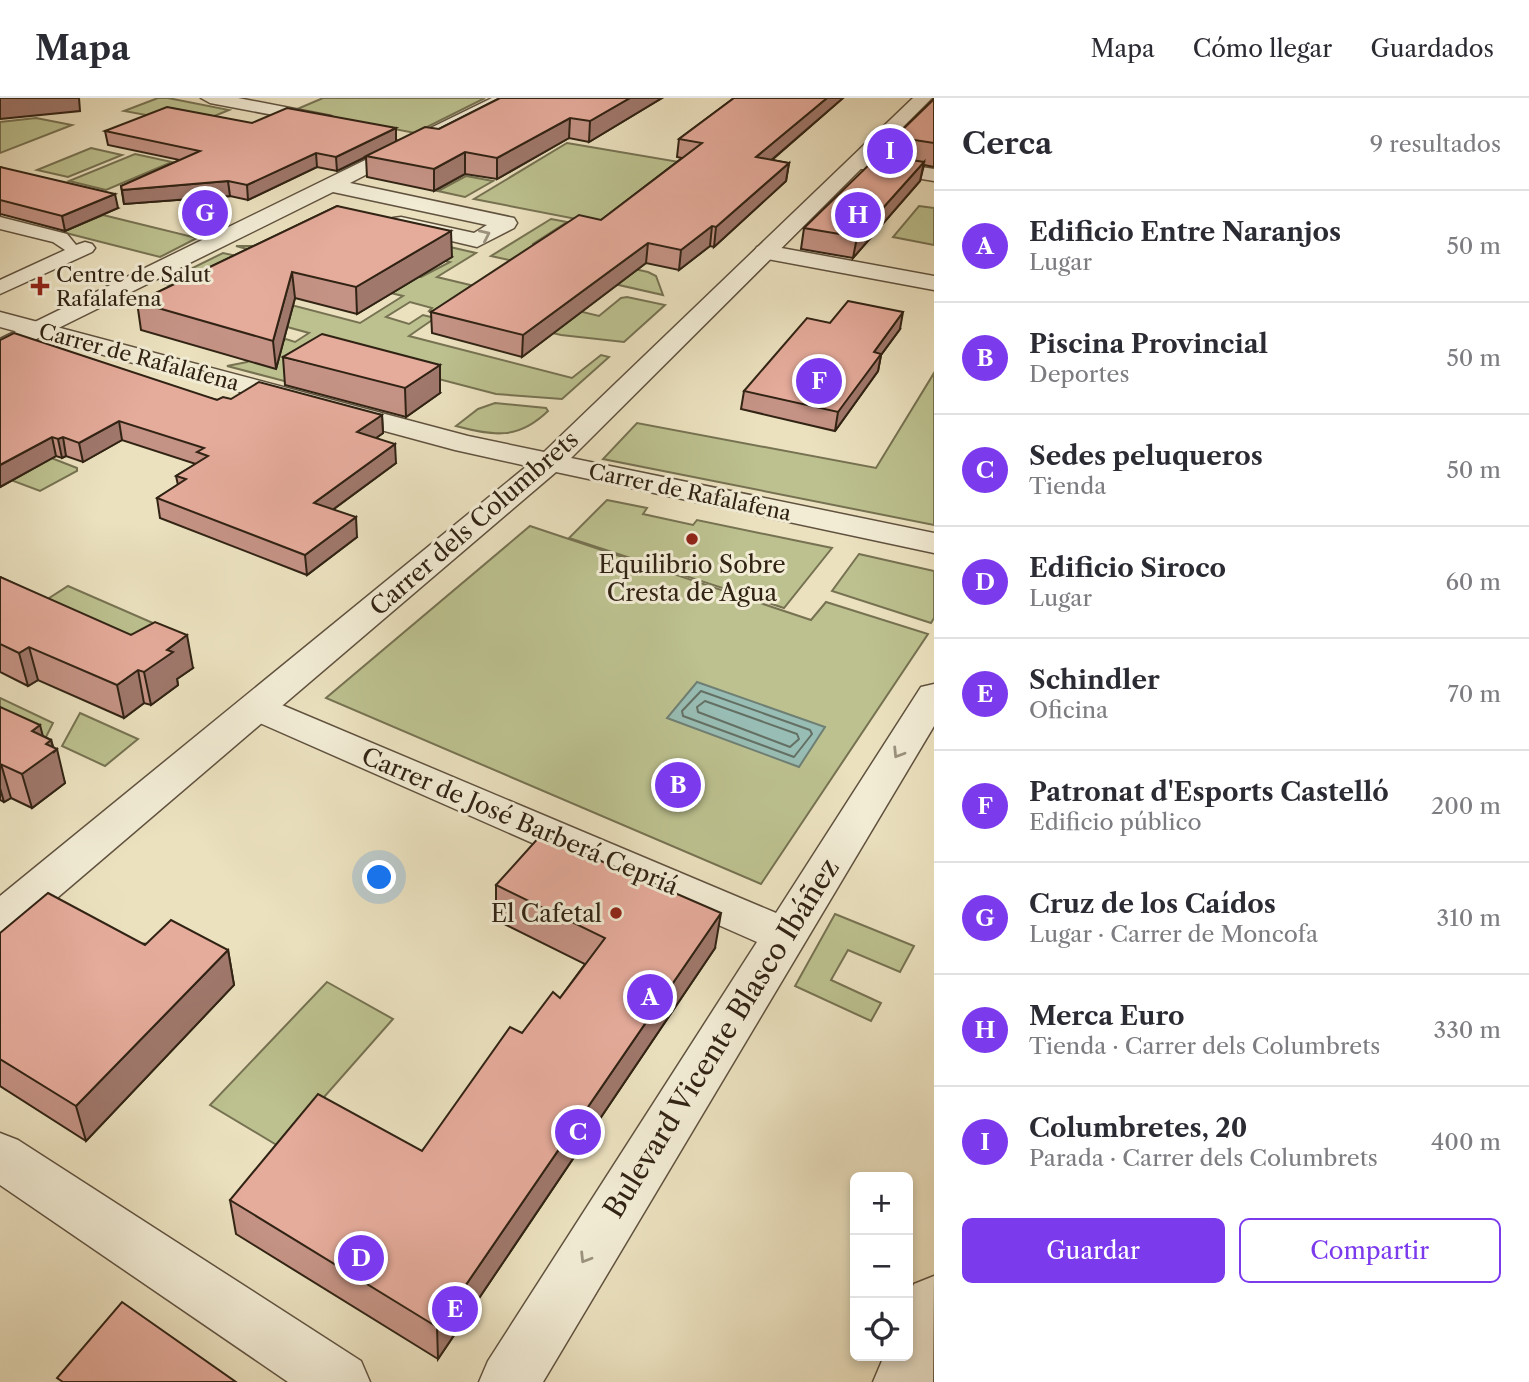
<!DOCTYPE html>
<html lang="es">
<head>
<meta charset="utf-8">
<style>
	:root { --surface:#fff; --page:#f7f7f7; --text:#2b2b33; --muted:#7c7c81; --line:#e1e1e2; --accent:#7c3aed }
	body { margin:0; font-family:"Libre Caslon Text",serif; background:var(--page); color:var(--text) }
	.controls { position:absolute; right:21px; bottom:21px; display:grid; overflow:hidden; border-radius:10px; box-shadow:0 4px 10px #0003 }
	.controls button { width:63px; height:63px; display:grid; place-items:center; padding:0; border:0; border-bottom:2px solid var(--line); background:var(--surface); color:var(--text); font:35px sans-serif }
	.you { position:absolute; left:380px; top:780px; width:24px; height:24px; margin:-18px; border:5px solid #fff; border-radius:50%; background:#1a73e8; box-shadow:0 0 0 10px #1a73e833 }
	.badge { display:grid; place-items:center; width:46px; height:46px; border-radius:50%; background:var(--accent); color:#fff; font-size:23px; font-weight:700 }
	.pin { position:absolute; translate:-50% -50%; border:4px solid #fff; box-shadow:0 2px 7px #0006 }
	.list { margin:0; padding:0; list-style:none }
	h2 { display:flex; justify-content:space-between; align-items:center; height:91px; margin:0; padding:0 28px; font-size:30px }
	h2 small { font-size:23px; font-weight:400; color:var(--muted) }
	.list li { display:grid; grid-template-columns:46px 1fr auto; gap:21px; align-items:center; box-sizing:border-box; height:112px; padding:0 28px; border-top:2px solid var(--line) }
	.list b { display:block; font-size:26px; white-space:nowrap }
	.list p { margin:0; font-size:23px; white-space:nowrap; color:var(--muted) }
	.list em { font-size:23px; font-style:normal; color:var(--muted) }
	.actions { display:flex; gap:14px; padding:21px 28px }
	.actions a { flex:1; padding:16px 0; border:2px solid var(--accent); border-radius:10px; text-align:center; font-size:24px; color:var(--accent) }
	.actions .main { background:var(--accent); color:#fff }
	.icon { flex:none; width:38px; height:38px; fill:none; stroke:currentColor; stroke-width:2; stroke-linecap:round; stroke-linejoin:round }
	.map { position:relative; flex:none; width:934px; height:1284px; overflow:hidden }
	header { display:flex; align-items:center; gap:42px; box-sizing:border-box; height:98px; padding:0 35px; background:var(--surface); border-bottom:2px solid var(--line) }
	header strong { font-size:33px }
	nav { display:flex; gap:38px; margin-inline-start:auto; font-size:24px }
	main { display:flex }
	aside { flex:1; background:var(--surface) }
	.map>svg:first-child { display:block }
</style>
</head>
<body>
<header>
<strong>Mapa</strong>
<nav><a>Mapa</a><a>Cómo llegar</a><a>Guardados</a></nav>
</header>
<main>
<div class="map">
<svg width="934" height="1284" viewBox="0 0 934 1284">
	<rect width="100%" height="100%" fill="#ebe1bf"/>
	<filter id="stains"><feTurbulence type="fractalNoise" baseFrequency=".00286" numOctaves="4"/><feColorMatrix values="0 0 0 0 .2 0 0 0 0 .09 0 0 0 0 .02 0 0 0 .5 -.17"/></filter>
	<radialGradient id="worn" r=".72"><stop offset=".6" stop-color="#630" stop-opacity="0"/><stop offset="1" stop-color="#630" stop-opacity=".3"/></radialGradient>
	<g fill="#bcc18f" stroke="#767252" stroke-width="2">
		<polygon points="158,0 168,0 229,12 195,26 124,13"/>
		<polygon points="323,0 485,0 415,35 295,12"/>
		<polygon points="36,20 72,27 0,55 0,24"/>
		<polygon points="567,45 691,66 607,127 474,101"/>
		<polygon points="91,50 122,57 68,79 37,72"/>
		<polygon points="135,56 172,64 106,92 69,83"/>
		<polygon points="466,78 493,83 465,99 438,93"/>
		<polygon points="919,108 934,110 934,147 893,139"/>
		<polygon points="103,117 197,140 160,159 62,134"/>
		<polygon points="551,121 567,124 533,146 534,149 648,174 656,178 663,197 491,158"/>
		<polygon points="424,143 476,155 437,179 599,218 621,200 627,199 665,207 624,244 561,237 449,210 440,216 429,213 432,210 410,204 386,219 409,226 423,217 435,220 409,238 572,280 601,257 609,259 562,301 496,296 339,255 325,257 284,283 227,268 247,264 286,241 295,244 309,235 191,203 195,194 162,185 223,155 246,160 215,187 360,225 403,198 276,167 247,151 236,148 259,148 409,179 421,179 450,164 416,156"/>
		<polygon points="934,275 934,427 603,361 637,325 876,370"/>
		<path d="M495,305L546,310L548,313C518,342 494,338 456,328L478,311Z"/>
		<polygon points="0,340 77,370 77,373 40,393 0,378"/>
		<polygon points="607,402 647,410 643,416 693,427 697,422 832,450 784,510 569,440"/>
		<polygon points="530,428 811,522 826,504 928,536 761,786 326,600"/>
		<polygon points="859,456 934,473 934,520 931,525 832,493"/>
		<polygon points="68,488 169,532 132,559 29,513"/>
		<polygon points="0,600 53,625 44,643 0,624"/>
		<polygon points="80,615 138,641 105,668 62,648"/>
		<polygon points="835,816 914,848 900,874 848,852 831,882 881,905 871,923 795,888"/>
		<polygon points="327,884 393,921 280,1049 210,1007"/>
	</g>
	<polygon fill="#98bdb4" stroke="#6f7f74" stroke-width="2" points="697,584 825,629 799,669 667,620"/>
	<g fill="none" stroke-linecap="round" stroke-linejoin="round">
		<g stroke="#647064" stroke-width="2">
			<polygon points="701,593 810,632 812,636 794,659 683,618 682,613"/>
			<polygon points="705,603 797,636 799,641 790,649 698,614 697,609"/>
		</g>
		<g stroke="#60523f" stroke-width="3">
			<polygon id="pedestrian" points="0,119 67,136 76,147 85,144 92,146 95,150 92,154 0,196 0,182 65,152 53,144 0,131"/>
		</g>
		<g stroke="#60523f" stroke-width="3">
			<g id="minor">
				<polygon points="201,0 238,0 331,18 340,23 331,28 210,5"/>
				<polygon points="492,0 515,0 350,85 514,120 517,125 514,130 477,149 401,131 393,130 390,125 393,120 401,119 474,135 487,127 333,94 0,259 0,241"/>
				<polygon points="857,59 934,71 934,83 850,69 847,65"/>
				<polygon points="765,147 934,178 934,192 757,159 754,154 757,149"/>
				<polygon points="934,586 934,628 543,1284 479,1284 488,1263 757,844 244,618 238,610 244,602 257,598 270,602 776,815 921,589"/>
				<polygon points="0,1035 18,1042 361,1263 370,1284 288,1284 0,1087"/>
				<polygon points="934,1178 933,1284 873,1284 884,1258 908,1258 908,1200 914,1186"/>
			</g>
		</g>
		<g stroke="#60523f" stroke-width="3">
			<polygon id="tertiary" points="913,0 932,0 571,360 934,435 934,455 556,374 16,835 0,840 0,798 527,368 455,352 0,229 0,214 468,338 544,354"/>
		</g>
		<use href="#pedestrian" fill="#f2ecd5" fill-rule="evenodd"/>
		<use href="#minor" fill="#f2ecd5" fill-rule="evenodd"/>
		<use href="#tertiary" fill="#f2ecd5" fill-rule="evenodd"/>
	</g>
	<g fill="#c59385" stroke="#312314" stroke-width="2">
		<polygon points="500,0 662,0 589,44 569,40 497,81 465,76 434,93 367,79 366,59 337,73 317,69 248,102 230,98 124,106 121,88 180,62 108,47 105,33 252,25 396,43 439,31"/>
		<polygon points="734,0 843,0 772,62 789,65 786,83 714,149 710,148 679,172 646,165 522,259 432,235 431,214 601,122 682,60 677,59 679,41"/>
		<polygon points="934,1 934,69 924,67 920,83 853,160 801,151 804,130 891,59 895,39"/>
		<polygon points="0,69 118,110 65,133 1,116 0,117"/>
		<polygon points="337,108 452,159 357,216 295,200 276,271 141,232 137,204"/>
		<polygon points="830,225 900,231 881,257 878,273 835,333 741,311 744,293"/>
		<polygon points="0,242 217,302 231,301 382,317 383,335 376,340 396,365 334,411 357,439 307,477 160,420 157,400 178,387 176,378 196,366 122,342 83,364 66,358 62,360 56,358 0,389"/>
		<polygon points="283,259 440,295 406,319 285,287"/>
		<polygon points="0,479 193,570 177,581 178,587 151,607 144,605 124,620 38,582 28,588 0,574"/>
		<polygon points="0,609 43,638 51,642 65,685 32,710 11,700 4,704 0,702"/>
		<polygon points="496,787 715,850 438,1261 236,1136 230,1102 422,1053 522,935 560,900 585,866 496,822"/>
		<polygon points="0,835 228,852 234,887 86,1043 0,988"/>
	</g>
	<g fill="#a0786c" stroke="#312314" stroke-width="2">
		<polygon points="0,0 79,0 80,13 0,21"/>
		<polygon points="630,0 662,0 589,44 590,23"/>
		<polygon points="827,0 843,0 754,77 756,59"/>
		<polygon points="570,20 569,40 497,81 497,60"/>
		<polygon points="396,30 396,44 337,73 336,59"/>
		<polygon points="465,54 465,76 434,93 434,71"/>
		<polygon points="316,55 317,69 248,102 247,87"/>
		<polygon points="924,64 920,83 853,160 857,139"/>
		<polygon points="789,65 786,83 714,149 716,129"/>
		<polygon points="228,83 230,98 124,106 122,92"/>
		<polygon points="115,96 118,110 65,133 62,118"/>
		<polygon points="712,128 710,148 679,172 681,152"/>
		<polygon points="451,133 452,159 357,216 356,189"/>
		<polygon points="648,145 646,165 522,259 523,237"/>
		<polygon points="292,174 295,200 276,271 273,243"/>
		<polygon points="903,214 900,231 881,257 878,273 835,333 838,314 874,254"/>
		<polygon points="440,267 440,295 406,319 405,290"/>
		<polygon points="382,317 383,335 358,353 357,334"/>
		<polygon points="119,323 122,342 83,364 79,345"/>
		<polygon points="52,339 56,358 0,389 0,367"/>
		<polygon points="63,339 66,358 62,360 58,341"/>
		<polygon points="395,346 396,365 316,424 314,405"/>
		<polygon points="356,419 357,439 307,477 305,457"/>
		<polygon points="187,537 193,570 177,581 178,587 151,607 144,574 167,552"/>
		<polygon points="29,549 38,582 28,588 19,555"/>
		<polygon points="138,572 144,605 124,620 117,587"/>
		<polygon points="40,627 48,658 46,646 51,642 54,654 57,651 65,685 32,710 22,676 32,633"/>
		<polygon points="0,666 1,666 11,700 4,704 0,690"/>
		<polygon points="721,815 715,850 438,1261 437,1229"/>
		<polygon points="228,852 234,887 86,1043 76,1008"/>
	</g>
	<g fill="#e5ab9b" stroke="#312314" stroke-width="2">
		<polygon points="500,0 630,0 590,23 570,20 497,60 465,54 434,71 366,58 425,29 439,31"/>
		<polygon points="734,0 827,0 756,59 789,65 716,129 712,128 681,152 648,145 523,237 431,214 579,117 601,122 702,45 679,41"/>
		<polygon points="934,1 934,45 895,39"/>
		<polygon points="167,9 252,25 287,10 396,30 336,59 316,55 247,87 228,83 122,92 121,88 200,53 105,33"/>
		<polygon points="879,57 924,64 857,139 804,130"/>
		<polygon points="0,69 115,96 62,118 0,102"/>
		<polygon points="337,108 451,133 356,189 292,174 273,243 137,204"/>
		<polygon points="848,203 903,214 874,254 881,256 838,314 744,293 807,220 830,225"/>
		<polygon points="14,235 217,302 223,299 231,301 259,284 382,317 357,334 395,346 314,405 356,419 305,457 157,400 186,381 176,378 208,358 197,354 204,350 119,323 79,345 63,339 58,341 52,339 0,367 0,242"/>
		<polygon points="322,236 440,267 405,290 283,259"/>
		<polygon points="0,479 131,537 155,524 187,537 167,552 173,554 144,574 138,572 117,587 29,549 19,555 0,546"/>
		<polygon points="0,609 40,627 32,633 51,642 46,646 57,651 22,676 0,666"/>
		<polygon points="541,737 721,815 437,1229 230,1102 318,996 422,1053 510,929 522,935 553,894 560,900 605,840 496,787"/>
		<polygon points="48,795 145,847 171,822 228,852 76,1008 0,961 0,835"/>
		<polygon points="122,1204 236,1284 63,1284 57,1280"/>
	</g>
	<defs><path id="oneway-chevron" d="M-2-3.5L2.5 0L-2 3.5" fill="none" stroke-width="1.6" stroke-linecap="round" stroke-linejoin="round" transform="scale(1.75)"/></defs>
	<g stroke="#9b927e">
		<use href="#oneway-chevron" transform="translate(485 137) rotate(-25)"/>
		<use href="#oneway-chevron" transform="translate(898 655) rotate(122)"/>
		<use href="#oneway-chevron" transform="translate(585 1160) rotate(122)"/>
	</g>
	<g fill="#8f2418" stroke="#f2ecd5" stroke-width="2.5">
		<path d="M36.5 177.5h7v7h7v7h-7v7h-7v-7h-7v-7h7z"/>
		<circle cx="692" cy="441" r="7"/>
		<circle cx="616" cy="815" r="7"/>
	</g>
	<g text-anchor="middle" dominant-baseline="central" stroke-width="6" stroke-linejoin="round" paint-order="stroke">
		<g font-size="21" fill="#312314" stroke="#f2ecd5" text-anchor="start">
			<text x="56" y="176">Centre de Salut<tspan x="56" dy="24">Rafalafena</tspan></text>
		</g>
		<g font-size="21" fill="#312314" stroke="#f2ecd5">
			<text transform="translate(139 259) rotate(15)">Carrer de Rafalafena</text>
			<text transform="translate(690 394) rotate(12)">Carrer de Rafalafena</text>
		</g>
		<g font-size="24" fill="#312314" stroke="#f2ecd5">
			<text transform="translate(474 425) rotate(-41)">Carrer dels Columbrets</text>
			<text transform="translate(520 723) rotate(23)">Carrer de José Barberá Cepriá</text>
		</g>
		<g font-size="24" fill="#312314" stroke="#f2ecd5">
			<text x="692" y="466">Equilibrio Sobre<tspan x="692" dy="28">Cresta de Agua</tspan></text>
			<text x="602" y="815" text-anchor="end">El Cafetal</text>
		</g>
		<g font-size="28" fill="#312314" stroke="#f2ecd5">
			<text transform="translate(721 940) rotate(-58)">Bulevard Vicente Blasco Ibáñez</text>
		</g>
	</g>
	<rect width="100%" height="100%" filter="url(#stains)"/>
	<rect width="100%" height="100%" fill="url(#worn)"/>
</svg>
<div class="controls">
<button>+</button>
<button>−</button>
<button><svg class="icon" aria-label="locate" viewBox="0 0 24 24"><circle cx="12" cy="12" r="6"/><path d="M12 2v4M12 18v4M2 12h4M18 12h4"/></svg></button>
</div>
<div class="you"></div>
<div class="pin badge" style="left:650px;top:899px">A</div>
<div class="pin badge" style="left:678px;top:687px">B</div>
<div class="pin badge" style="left:578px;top:1034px">C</div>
<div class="pin badge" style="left:361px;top:1160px">D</div>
<div class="pin badge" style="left:455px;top:1211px">E</div>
<div class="pin badge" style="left:819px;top:283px">F</div>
<div class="pin badge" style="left:205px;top:115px">G</div>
<div class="pin badge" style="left:858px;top:117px">H</div>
<div class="pin badge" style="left:890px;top:53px">I</div>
</div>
<aside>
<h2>Cerca<small>9 resultados</small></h2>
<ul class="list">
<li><span class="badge">A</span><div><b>Edificio Entre Naranjos</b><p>Lugar</p></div><em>50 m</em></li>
<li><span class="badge">B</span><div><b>Piscina Provincial</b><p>Deportes</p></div><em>50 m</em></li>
<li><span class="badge">C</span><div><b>Sedes peluqueros</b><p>Tienda</p></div><em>50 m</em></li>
<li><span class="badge">D</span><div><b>Edificio Siroco</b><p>Lugar</p></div><em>60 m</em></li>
<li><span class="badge">E</span><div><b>Schindler</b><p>Oficina</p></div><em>70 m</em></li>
<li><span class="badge">F</span><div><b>Patronat d'Esports Castelló</b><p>Edificio público</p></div><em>200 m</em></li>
<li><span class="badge">G</span><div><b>Cruz de los Caídos</b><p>Lugar · Carrer de Moncofa</p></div><em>310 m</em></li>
<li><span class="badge">H</span><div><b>Merca Euro</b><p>Tienda · Carrer dels Columbrets</p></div><em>330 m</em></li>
<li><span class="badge">I</span><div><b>Columbretes, 20</b><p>Parada · Carrer dels Columbrets</p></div><em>400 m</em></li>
</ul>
<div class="actions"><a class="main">Guardar</a><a>Compartir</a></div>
</aside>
</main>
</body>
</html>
